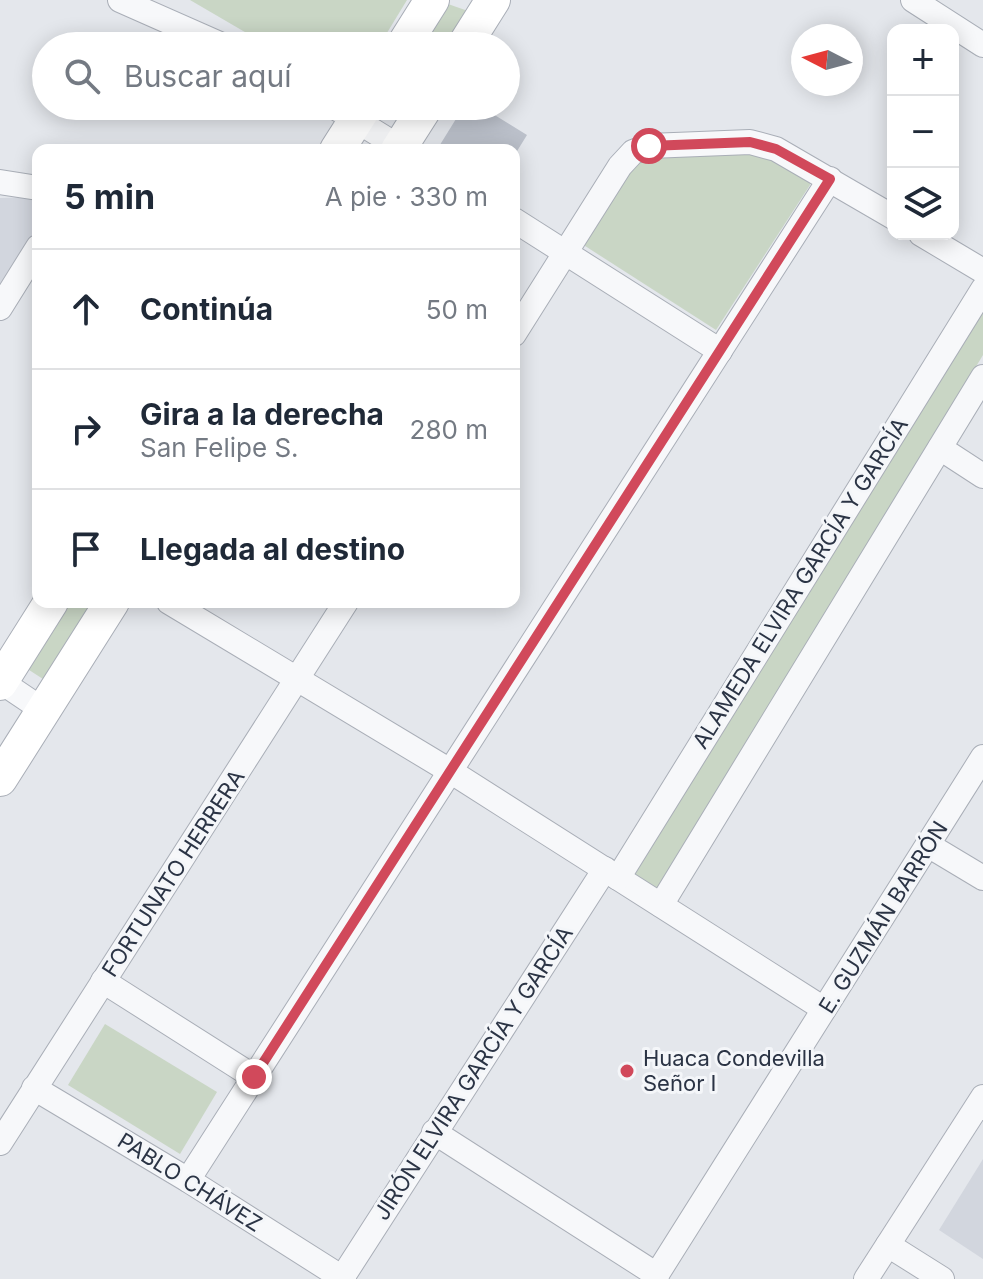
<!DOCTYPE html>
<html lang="es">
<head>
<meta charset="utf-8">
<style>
	:root { --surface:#fff; --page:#f6f6f7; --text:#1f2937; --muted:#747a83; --line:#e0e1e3 }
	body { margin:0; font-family:Inter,sans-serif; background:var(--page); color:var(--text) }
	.controls { position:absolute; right:24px; top:24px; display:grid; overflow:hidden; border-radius:16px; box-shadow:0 4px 20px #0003 }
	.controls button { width:72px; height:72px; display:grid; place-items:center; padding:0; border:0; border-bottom:2px solid var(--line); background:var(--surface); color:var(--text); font:40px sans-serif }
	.compass { position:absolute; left:791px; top:24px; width:72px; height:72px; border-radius:50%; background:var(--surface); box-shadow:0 4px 20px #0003; rotate:276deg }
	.stop { position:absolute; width:24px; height:24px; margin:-18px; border:6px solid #d1495b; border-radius:50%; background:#fff }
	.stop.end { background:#d1495b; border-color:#fff; box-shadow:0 2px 8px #0008 }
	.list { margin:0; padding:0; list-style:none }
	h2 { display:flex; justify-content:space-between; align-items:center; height:104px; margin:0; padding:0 32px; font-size:34px }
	h2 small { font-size:26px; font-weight:400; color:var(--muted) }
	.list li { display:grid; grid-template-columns:52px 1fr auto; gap:24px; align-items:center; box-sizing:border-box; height:120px; padding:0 32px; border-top:2px solid var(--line) }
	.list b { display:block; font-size:30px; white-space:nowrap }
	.list p { margin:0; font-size:26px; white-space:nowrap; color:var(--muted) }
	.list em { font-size:26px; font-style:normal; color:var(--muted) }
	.icon { flex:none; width:44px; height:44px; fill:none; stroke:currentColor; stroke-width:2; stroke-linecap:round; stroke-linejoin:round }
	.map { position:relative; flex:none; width:983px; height:1279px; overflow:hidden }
	.search { position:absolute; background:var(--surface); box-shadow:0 4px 20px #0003; left:32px; top:32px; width:488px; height:88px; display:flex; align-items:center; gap:20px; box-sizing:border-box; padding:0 28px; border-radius:44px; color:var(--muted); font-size:30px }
	.panel { position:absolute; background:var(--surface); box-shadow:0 4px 20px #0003; left:32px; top:144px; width:488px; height:464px; border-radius:16px }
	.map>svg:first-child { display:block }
</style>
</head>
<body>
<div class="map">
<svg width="983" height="1279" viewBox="0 0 983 1279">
	<rect width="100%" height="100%" fill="#e4e7ec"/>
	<g fill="#d2d6de">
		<polygon points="37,197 38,225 0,284 0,198"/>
		<polygon points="983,1159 983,1259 939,1230"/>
	</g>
	<g fill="#c9d6c5">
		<polygon points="190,0 407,0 379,46 269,46"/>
		<polygon points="448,4 468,11 446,46 422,46"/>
		<polygon points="764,153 809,175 810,185 716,330 582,244 628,168 654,154"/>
		<polygon points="983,305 983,355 656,895 631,876"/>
		<polygon points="68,602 92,602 43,679 26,668"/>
		<polygon points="105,1024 217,1092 180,1154 68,1085"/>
	</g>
	<polygon fill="#bbc0ca" points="464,106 480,106 527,135 514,156 514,150 438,148"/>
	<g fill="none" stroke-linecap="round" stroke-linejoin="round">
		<g stroke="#a9aeb7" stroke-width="26">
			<g id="minor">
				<polyline points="120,0 224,46"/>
				<polyline points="913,0 983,45"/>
				<polyline points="333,106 404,150"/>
				<polyline points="0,182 38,188"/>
				<polyline points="514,220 720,351"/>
				<polyline points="921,234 983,271"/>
				<polyline points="0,308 38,247"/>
				<polyline points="514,334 620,166 633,152 649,146 750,142 776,149 893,217"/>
				<polyline points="940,448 983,476"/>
				<polyline points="169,602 450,771 824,1009"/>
				<polyline points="0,681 43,710"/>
				<polyline points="928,845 983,878"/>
				<polyline points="618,878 983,289"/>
				<polyline points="661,905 983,377"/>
				<polyline points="103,981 254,1077"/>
				<polyline points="34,1088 188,1180 344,1279"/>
				<polyline points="434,1132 657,1275"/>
				<polyline points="0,1143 346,602"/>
				<polyline points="188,1180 830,179"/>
				<polyline points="888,1245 942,1279"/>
				<polyline points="342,1278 605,869"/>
				<polyline points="654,1279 983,757"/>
				<polyline points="866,1279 983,1097"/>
			</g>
		</g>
		<g stroke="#a9aeb7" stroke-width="36">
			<g id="secondary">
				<polyline points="403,46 432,0"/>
				<polyline points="464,46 493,0"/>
				<polyline points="337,150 365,106"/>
				<polyline points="398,150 426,106"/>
				<polyline points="0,683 51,602"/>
				<polyline points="0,779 112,602"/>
			</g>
		</g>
		<use href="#minor" stroke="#f7f8fa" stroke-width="24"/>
		<use href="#secondary" stroke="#fff" stroke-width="34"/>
	</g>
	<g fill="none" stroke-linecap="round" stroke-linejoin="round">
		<polyline stroke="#d1495b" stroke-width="10" points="254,1077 830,179 776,149 750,142 649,146"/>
	</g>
	<circle fill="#d1495b" stroke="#f4f6f9" stroke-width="3" cx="627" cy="1071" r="8"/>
	<g text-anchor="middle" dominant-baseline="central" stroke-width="6" stroke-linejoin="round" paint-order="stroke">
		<g font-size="22" fill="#2b3445" stroke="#f4f6f9">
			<text transform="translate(800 583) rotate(-58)">ALAMEDA ELVIRA GARCÍA Y GARCÍA</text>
			<text transform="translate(173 873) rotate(-57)">FORTUNATO HERRERA</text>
			<text transform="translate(883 917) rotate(-58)">E. GUZMÁN BARRÓN</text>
			<text transform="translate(473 1073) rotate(-57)">JIRÓN ELVIRA GARCÍA Y GARCÍA</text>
			<text transform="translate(190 1182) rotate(32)">PABLO CHÁVEZ</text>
		</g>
		<g font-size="22" fill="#2b3445" stroke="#f4f6f9" text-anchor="start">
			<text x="643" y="1058">Huaca Condevilla<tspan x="643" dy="25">Señor I</tspan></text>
		</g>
	</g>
</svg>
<div class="controls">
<button>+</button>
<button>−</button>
<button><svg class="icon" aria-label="layers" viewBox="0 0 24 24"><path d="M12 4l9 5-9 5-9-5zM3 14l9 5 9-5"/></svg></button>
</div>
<svg class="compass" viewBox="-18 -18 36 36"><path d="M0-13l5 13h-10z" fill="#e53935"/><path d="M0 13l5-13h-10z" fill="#747a83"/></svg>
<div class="stop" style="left:649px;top:146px"></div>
<div class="stop end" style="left:254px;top:1077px"></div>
<div class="search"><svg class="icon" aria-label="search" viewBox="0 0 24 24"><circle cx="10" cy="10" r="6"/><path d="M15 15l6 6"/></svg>Buscar aquí</div>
<section class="panel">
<h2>5 min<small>A pie · 330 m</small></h2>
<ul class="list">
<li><svg class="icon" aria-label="ahead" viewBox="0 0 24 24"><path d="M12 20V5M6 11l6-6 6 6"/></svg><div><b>Continúa</b></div><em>50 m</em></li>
<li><svg class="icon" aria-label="right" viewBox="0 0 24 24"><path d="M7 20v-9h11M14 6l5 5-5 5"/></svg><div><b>Gira a la derecha</b><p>San Felipe S.</p></div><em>280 m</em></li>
<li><svg class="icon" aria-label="arrive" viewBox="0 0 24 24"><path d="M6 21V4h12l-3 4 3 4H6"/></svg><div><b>Llegada al destino</b></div></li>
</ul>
</section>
</div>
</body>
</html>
